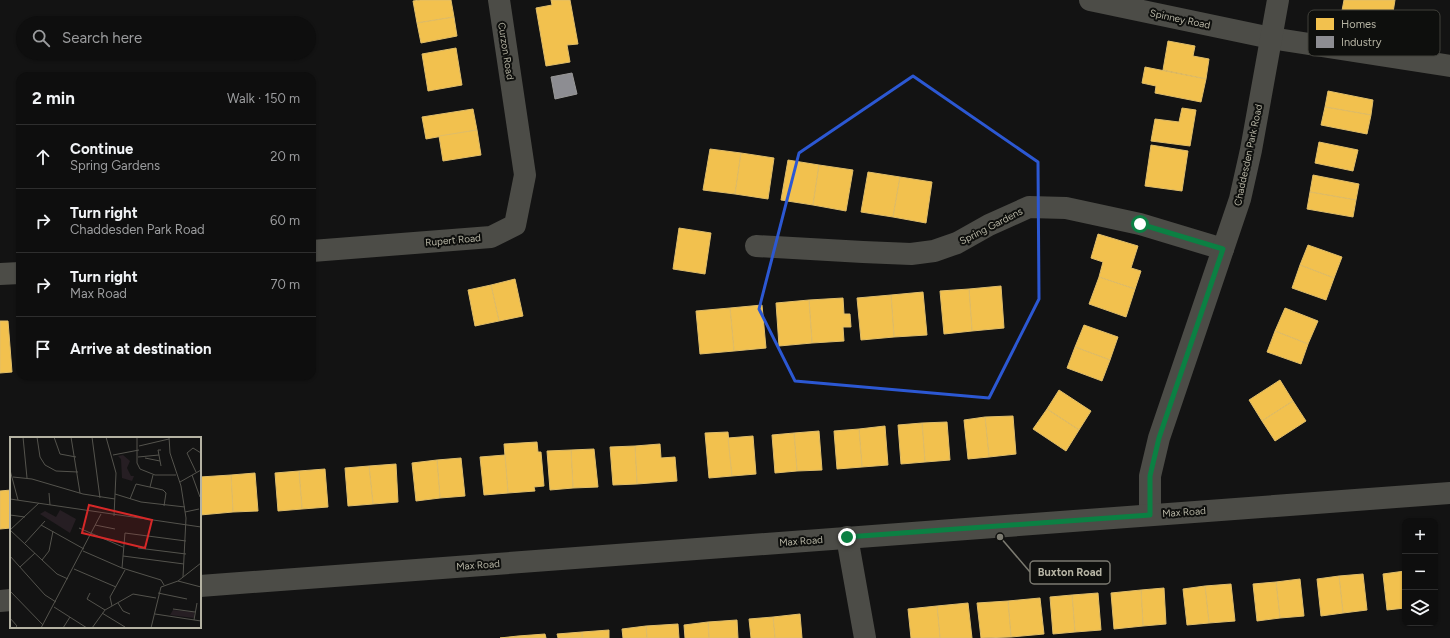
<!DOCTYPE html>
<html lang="en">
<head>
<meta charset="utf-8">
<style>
	:root { --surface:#0e0e0e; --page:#171717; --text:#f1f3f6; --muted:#9b9c9e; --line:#2e2e2e }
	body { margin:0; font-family:Figtree,sans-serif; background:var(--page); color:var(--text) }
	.controls { position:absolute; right:12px; bottom:12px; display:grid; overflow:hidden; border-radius:8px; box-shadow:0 1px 3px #0004 }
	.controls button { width:36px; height:36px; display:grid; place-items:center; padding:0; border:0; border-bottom:1px solid var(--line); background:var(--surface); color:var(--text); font:20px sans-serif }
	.stop { position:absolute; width:12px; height:12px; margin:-9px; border:3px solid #0b8043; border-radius:50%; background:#fff }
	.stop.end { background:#0b8043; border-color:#fff; box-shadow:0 1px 4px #0008 }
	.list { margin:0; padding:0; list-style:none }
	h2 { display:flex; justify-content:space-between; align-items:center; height:52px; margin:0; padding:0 16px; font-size:17px }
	h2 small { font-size:13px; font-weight:400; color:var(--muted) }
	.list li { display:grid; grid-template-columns:26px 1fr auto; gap:12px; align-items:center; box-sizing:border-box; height:64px; padding:0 16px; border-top:1px solid var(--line) }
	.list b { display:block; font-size:15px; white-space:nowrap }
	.list p { margin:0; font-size:13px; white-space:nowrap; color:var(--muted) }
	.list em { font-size:13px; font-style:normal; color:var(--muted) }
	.icon { flex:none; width:22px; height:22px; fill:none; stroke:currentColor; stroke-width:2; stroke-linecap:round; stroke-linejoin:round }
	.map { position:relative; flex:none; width:1450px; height:638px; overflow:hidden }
	.search { position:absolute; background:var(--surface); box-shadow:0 1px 3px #0004; left:16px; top:16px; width:300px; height:44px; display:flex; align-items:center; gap:10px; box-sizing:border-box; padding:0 14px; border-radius:22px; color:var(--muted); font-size:15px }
	.panel { position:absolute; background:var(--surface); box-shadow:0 1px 3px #0004; left:16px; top:72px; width:300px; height:308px; border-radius:12px }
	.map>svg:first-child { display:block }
</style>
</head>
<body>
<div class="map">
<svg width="1450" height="638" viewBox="0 0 1450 638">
	<rect width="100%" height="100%" fill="#131313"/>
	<g fill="#f2c14e" stroke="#e0bd68">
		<polygon points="420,0 451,0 454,17 417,23 413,1"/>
		<polygon points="551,0 570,0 578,44 567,45 570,62 546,66 536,8 552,5"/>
		<polygon points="1344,0 1395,0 1391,25 1341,16"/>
		<polygon points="454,17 457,36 421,43 417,23"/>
		<polygon points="1168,41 1195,46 1193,56 1209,59 1206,79 1163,70"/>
		<polygon points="456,48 462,85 428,91 422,54"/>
		<polygon points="1145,67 1206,79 1201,102 1155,93 1156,86 1142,83"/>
		<polygon points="1328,91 1373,100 1371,115 1325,107"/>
		<polygon points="1325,107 1371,115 1367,134 1321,125"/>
		<polygon points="1182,108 1196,110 1190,146 1151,141 1155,119 1179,122"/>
		<polygon points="473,109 477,130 426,139 422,117"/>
		<polygon points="477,130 481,155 443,161 439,136"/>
		<polygon points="1319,142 1358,150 1353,171 1315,163"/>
		<polygon points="1151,145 1188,151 1182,191 1145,186"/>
		<polygon points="710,149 741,153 735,194 703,190"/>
		<polygon points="741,153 774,158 768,199 735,194"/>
		<polygon points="788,160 819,165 813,205 781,200"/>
		<polygon points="819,165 853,170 846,211 813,205"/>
		<polygon points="868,172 900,177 893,217 861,212"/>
		<polygon points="1313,175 1359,184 1356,200 1310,192"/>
		<polygon points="900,177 932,182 926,223 893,217"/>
		<polygon points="1310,192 1356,200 1353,217 1307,209"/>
		<polygon points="679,228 711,233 705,274 673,269"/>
		<polygon points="1098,234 1138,246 1131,268 1141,271 1135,289 1099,277 1103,262 1091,258"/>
		<polygon points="1308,245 1342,257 1334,278 1300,265"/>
		<polygon points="1300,265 1334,278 1326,300 1292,288"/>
		<polygon points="1099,277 1135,289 1126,317 1089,304"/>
		<polygon points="515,279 523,316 499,321 491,285"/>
		<polygon points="491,285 499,321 475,326 468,290"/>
		<polygon points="1001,286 1004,328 972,331 969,289"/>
		<polygon points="969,289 972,331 944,334 940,291"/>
		<polygon points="923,292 927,335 894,337 891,295"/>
		<polygon points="891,295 894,337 861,340 857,298"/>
		<polygon points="843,298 844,314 850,314 851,327 843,327 844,341 812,343 809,300"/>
		<polygon points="809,300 812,343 779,346 776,303"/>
		<polygon points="762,305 766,348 734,351 730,308"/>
		<polygon points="730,308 734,351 700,354 696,311"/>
		<polygon points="1285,308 1318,321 1308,344 1275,331"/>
		<polygon points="0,321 8,321 12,372 0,373"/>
		<polygon points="1084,325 1118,337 1110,360 1075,347"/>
		<polygon points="1275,331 1308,344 1301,364 1267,352"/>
		<polygon points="1075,347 1110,360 1102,381 1067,368"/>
		<polygon points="1280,380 1293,401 1262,421 1249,400"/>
		<polygon points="1059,390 1091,411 1079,430 1047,409"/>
		<polygon points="1293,401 1306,421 1275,441 1262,421"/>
		<polygon points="1047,409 1079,430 1066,451 1033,429"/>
		<polygon points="1013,416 1016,454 989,457 985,417"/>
		<polygon points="985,417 989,457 968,459 964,420"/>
		<polygon points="947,422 950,460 925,462 922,423"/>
		<polygon points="922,423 925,462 901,464 898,425"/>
		<polygon points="885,426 888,465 862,467 859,429"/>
		<polygon points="859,429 862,467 837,469 834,431"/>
		<polygon points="819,431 822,470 797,471 794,433"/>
		<polygon points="728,432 732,476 709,478 705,433"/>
		<polygon points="794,433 797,471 775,473 772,435"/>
		<polygon points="753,436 756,474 732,476 728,438"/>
		<polygon points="537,442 538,452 541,452 544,486 534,487 535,491 508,493 504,444"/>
		<polygon points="660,444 661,458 675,457 677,481 637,484 635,446"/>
		<polygon points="635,446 637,484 613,485 610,447"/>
		<polygon points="594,449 598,487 573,488 571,450"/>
		<polygon points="571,450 573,488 550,490 547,451"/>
		<polygon points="505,455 508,493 484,495 480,457"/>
		<polygon points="461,458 465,496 440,498 437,460"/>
		<polygon points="437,460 440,498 416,501 412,463"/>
		<polygon points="396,464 398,502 373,504 369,466"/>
		<polygon points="369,466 373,504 348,506 345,468"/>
		<polygon points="325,469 328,507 302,509 299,471"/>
		<polygon points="299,471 302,509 278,511 275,473"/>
		<polygon points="255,473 258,511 233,512 231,475"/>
		<polygon points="231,475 233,512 200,515 200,477"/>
		<polygon points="11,490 11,528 0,529 0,491"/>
		<polygon points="1405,571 1405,608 1387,610 1383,574"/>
		<polygon points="1363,574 1367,610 1343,613 1339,576"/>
		<polygon points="1339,576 1343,613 1321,616 1317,579"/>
		<polygon points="1300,579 1304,616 1280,618 1276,582"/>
		<polygon points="1276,582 1280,618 1257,621 1253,584"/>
		<polygon points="1231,584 1235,621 1209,623 1205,586"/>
		<polygon points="1205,586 1209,623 1187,625 1183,589"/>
		<polygon points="1164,588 1166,624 1143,626 1141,590"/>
		<polygon points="1141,590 1143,626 1114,629 1111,593"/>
		<polygon points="1098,593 1101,630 1075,632 1072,595"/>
		<polygon points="1072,595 1075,632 1053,634 1050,597"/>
		<polygon points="1040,598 1044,634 1011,637 1008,601"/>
		<polygon points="1008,601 1011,637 981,638 977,603"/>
		<polygon points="968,603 972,638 940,638 937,606"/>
		<polygon points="937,606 940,638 911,638 908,609"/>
		<polygon points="800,614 802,638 775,638 773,617"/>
		<polygon points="773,617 775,638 751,638 749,619"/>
		<polygon points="737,620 738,638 709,638 708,622"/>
		<polygon points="708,622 709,638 685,638 684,625"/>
		<polygon points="678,624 679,638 647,638 646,626"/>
		<polygon points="646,626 647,638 623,638 622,629"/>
		<polygon points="609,630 609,638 582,638 582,632"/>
		<polygon points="582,632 582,638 558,638 557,634"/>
		<polygon points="545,634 546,638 518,638 518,636"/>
		<polygon points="518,636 518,638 500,638"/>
	</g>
	<polygon fill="#8d8d92" stroke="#999897" points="572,73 577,94 555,99 551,77"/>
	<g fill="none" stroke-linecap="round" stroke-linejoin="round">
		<g stroke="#4c4c47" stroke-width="22">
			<polyline points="1090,0 1271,38 1450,66"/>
			<polyline points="756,246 863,252 911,254 934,251 957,243 989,225 1029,207 1066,208 1140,224 1223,249"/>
			<polyline points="312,251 491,237 515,225 525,175 499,0"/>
			<polyline points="0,274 20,273"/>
			<polyline points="847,537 865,638"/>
		</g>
		<g stroke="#4c4c47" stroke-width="22">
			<polyline points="1150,515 1150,476 1159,438 1240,199 1251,150 1278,0"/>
			<polyline points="200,586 1450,493"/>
			<polyline points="0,601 11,600"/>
		</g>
	</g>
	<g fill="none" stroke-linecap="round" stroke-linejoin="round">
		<polyline stroke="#0b8043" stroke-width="5" points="847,537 1150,515 1150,476 1159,438 1223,249 1140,224"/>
	</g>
	<path fill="none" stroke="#2c58d3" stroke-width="3" stroke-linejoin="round" d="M913,76L1038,162L1039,299L989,398L795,381L759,309L799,153Z"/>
	<g text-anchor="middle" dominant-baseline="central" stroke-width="4" stroke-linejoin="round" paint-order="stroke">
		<g font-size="10" fill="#b5b3a3" stroke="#0e0f0d">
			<text transform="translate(1180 19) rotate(12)">Spinney Road</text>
			<text transform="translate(506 51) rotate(81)">Curzon Road</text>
			<text transform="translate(1248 155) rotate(-78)">Chaddesden Park Road</text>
			<text transform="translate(991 226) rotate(-27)">Spring Gardens</text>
			<text transform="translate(453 240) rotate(-5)">Rupert Road</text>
			<text transform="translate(1184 512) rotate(-4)">Max Road</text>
			<text transform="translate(801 541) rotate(-4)">Max Road</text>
			<text transform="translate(478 565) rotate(-4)">Max Road</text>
		</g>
	</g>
	<g transform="translate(10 437)">
		<rect width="191" height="191" fill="#131313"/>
		<path d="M113,18L120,24L117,31L121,39H124L122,44L112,41L111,22L108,19ZM50,73L66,82L60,96L30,77L35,74L46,80ZM163,173L184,175V181L160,178Z" fill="#261e23"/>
		<path fill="none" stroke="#54534d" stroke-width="1" d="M13,0L17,41M27,0L30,20L35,28L46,34L68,35M44,0L50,17L66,20M61,0L70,56M82,0L90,61M96,0L106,36L104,79M127,0V26L130,32L145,38H166M159,0L160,16L171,49L176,81L173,140M129,9L159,2M151,13H148L151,29M103,18L129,13M128,20L149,18M135,21L150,24M0,33L8,63M186,35L177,16L183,11L191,16M182,38L190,60M3,40L22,42L73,57L105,62M170,45L191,33M140,50L143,38M39,56L40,68M105,57L131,65L175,70M0,62L191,90M120,62L126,47L153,53L156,56L154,69M175,75L189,72M0,78L15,80M31,88L74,112M85,88L105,92M69,91L113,110M0,93L47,137L58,142M0,93L29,66M15,106L35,84M128,111L176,117M73,114L112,131L151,143L154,148M0,119L35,158L46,165M113,119L174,127M32,123L39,114L43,94M10,130L25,116M112,131L115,96L176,104M64,132L106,150M168,144L191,150M0,154L33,188M80,156L77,162L95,173M148,156L177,162M108,166L113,174L120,177M102,169L100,160L115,133M44,170L77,191M163,172L185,175M92,176L115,190M145,177L191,184M0,181L7,189L5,191M184,183L187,166M31,191L91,77M53,191L60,180M82,191L95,173L123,157L146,161M141,191L151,150L168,144L191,126"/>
		<path fill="#d62828" fill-opacity="0.15" stroke="#d62828" stroke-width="2" d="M79,68L142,83L135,111L72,96Z"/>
		<rect width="191" height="191" fill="none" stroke="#b5b3a3" stroke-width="2"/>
	</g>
	<rect x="1308" y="10" width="132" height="46" rx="6" fill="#0e0f0d" stroke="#40403a" stroke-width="1"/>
	<rect x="1316" y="18" width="18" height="12" fill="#f2c14e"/>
	<rect x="1316" y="36" width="18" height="12" fill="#8d8d92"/>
	<g font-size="11" fill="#b5b3a3">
		<text x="1341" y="28">Homes</text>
		<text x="1341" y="46">Industry</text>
	</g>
	<path fill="none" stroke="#7c7b71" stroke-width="1.5" d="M1000 537L1030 572"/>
	<circle fill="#7c7b71" stroke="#0e0f0d" stroke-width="1.5" cx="1000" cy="537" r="4"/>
	<rect fill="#0e0f0d" stroke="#7c7b71" stroke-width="1.5" x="1030" y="561" width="80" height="23" rx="4"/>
	<g font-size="11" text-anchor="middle" font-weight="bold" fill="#b5b3a3">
		<text x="1070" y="576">Buxton Road</text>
	</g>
</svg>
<div class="controls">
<button>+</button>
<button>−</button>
<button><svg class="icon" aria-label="layers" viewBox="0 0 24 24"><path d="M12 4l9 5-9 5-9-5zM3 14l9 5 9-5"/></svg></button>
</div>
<div class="stop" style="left:1140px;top:224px"></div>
<div class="stop end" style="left:847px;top:537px"></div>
<div class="search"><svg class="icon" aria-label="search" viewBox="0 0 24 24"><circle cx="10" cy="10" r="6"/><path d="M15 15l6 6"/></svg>Search here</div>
<section class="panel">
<h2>2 min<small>Walk · 150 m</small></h2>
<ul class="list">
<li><svg class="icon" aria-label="ahead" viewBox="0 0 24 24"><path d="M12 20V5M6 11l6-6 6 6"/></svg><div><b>Continue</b><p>Spring Gardens</p></div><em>20 m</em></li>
<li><svg class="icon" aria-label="right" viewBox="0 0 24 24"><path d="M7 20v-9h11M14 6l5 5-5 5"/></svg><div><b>Turn right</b><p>Chaddesden Park Road</p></div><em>60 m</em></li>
<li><svg class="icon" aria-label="right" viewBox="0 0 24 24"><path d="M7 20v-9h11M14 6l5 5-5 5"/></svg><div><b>Turn right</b><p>Max Road</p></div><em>70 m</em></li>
<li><svg class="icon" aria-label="arrive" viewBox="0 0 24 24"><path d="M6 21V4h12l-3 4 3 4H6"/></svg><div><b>Arrive at destination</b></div></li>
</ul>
</section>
</div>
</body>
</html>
